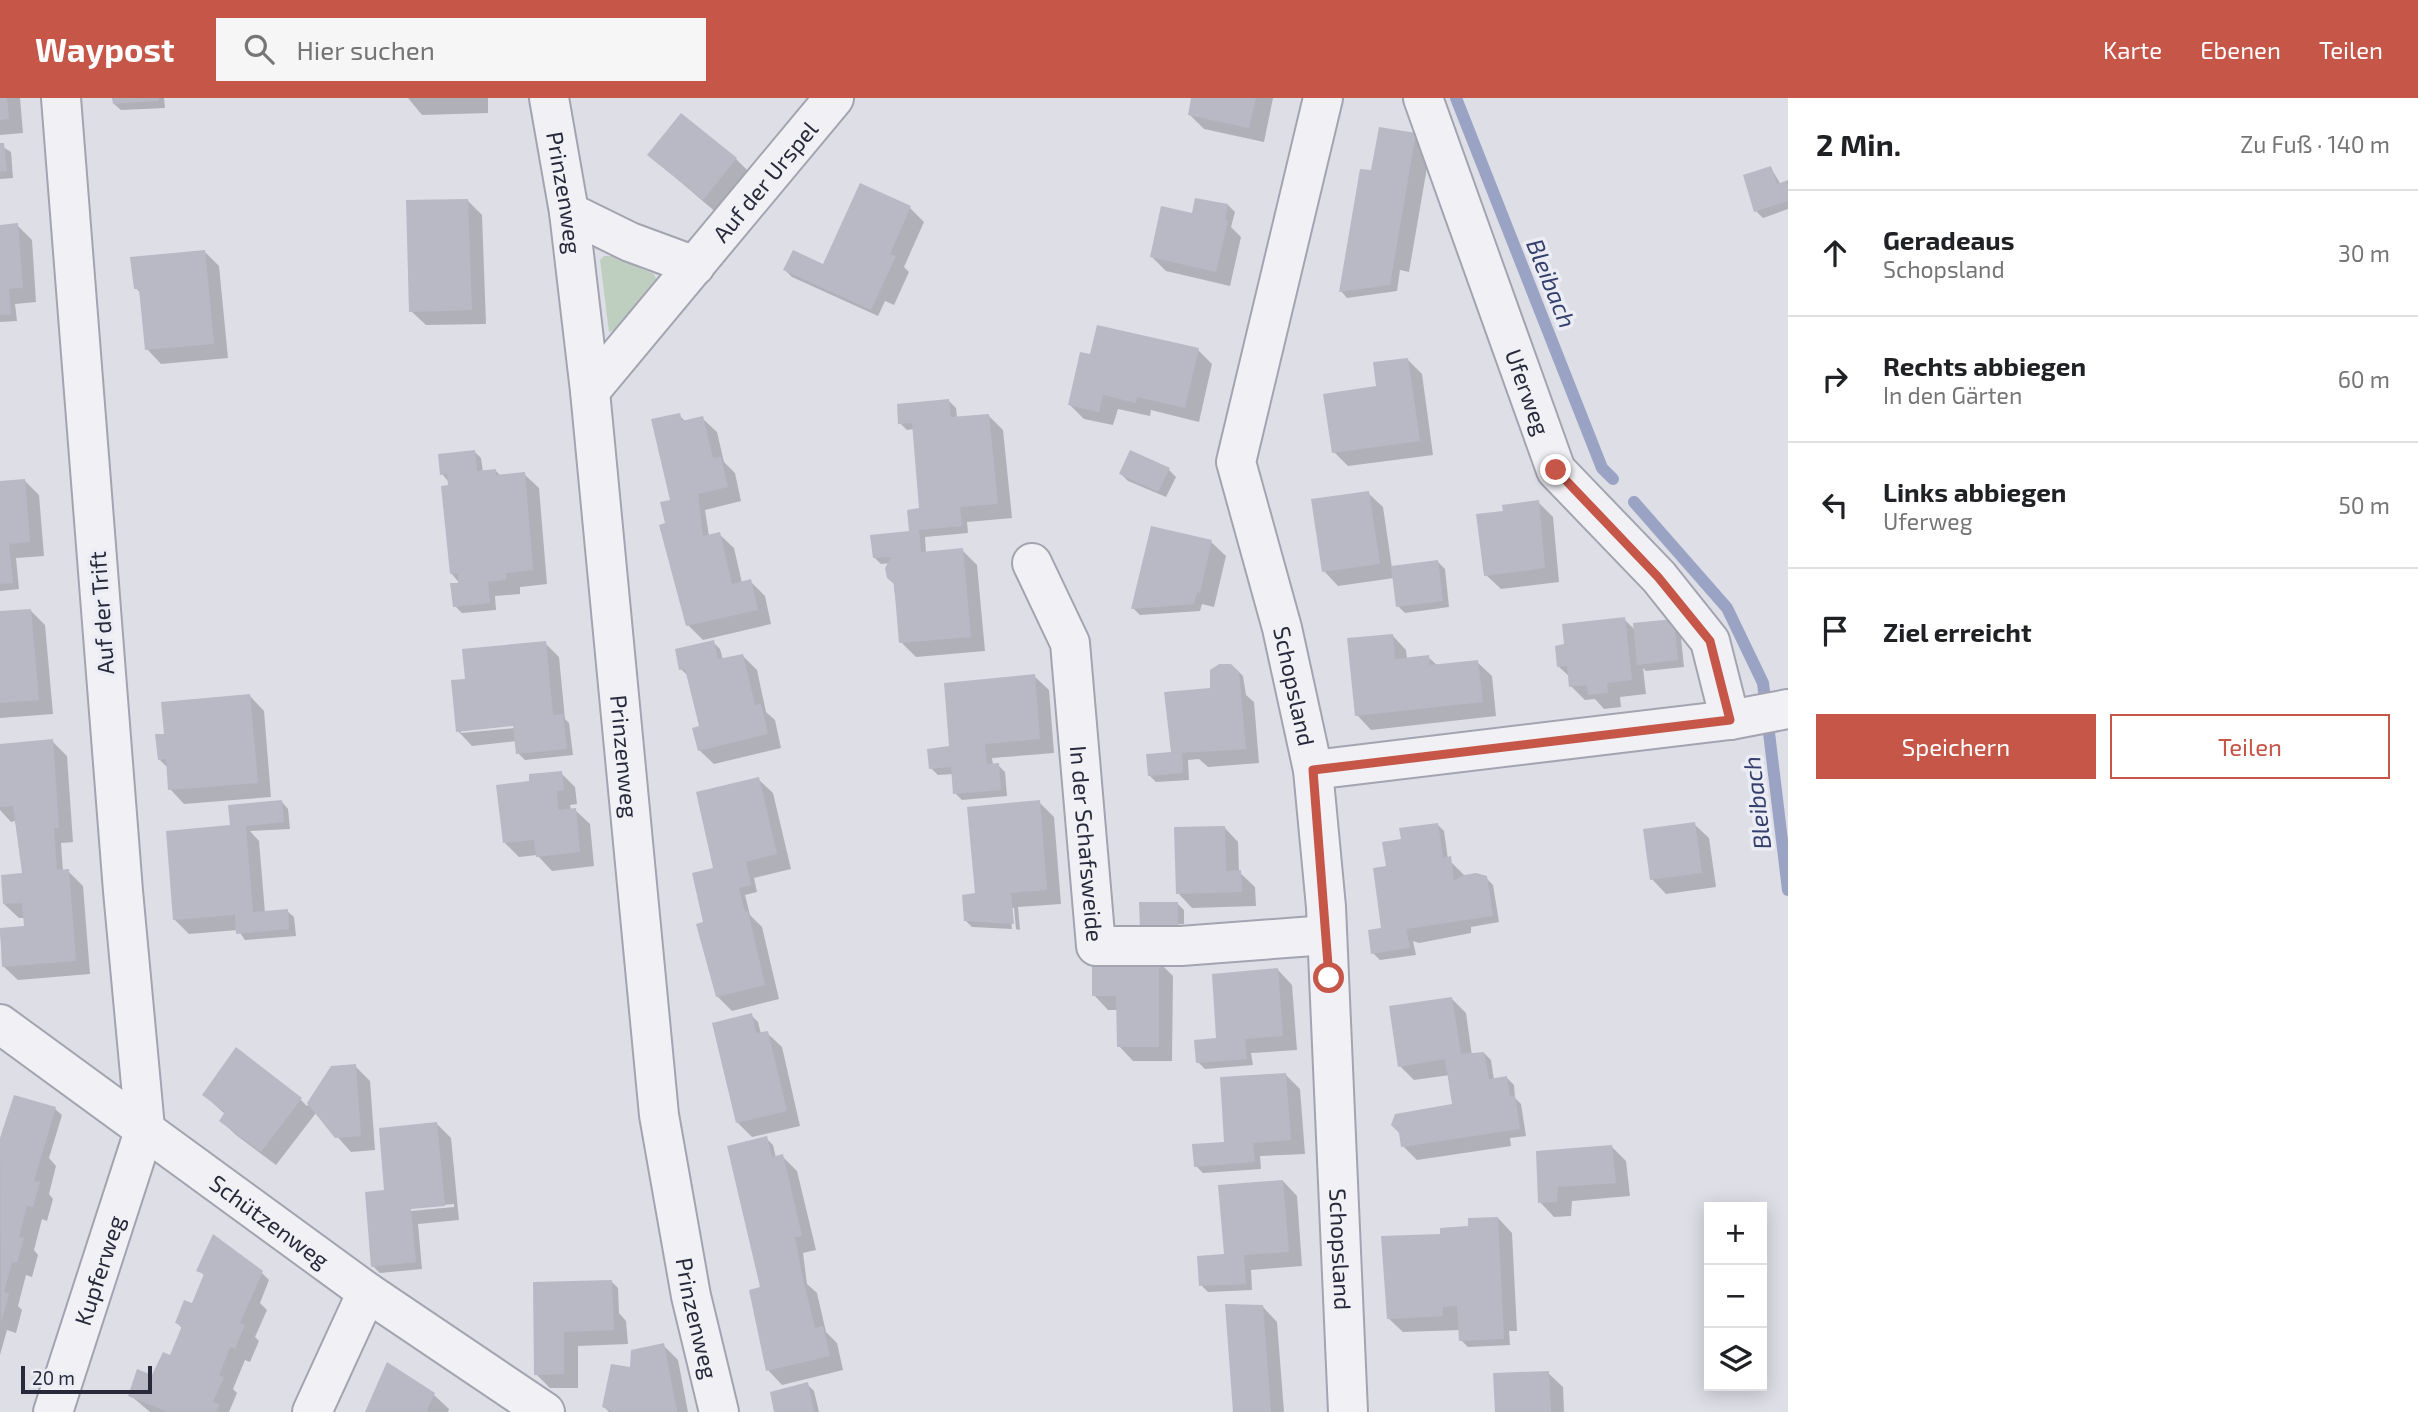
<!DOCTYPE html>
<html lang="de">
<head>
<meta charset="utf-8">
<style>
	:root { --surface:#fff; --page:#f6f6f6; --text:#202124; --muted:#757577; --line:#e0e0e0; --accent:#c55648 }
	body { margin:0; font-family:"Exo 2",sans-serif; background:var(--page); color:var(--text) }
	.controls { position:absolute; right:21px; bottom:21px; display:grid; overflow:hidden; border-radius:0px; box-shadow:0 4px 18px #0003 }
	.controls button { width:63px; height:63px; display:grid; place-items:center; padding:0; border:0; border-bottom:2px solid var(--line); background:var(--surface); color:var(--text); font:35px sans-serif }
	.scale { position:absolute; left:21px; bottom:18px; width:131px; box-sizing:border-box; padding-left:7px; border:4px solid #282a3c; border-top:0; font-size:19px; line-height:24px; white-space:nowrap; color:#282a3c; -webkit-text-stroke:5px #ecedf4; paint-order:stroke }
	.stop { position:absolute; width:21px; height:21px; margin:-16px; border:5px solid #c55648; border-radius:50%; background:#fff }
	.stop.end { background:#c55648; border-color:#fff; box-shadow:0 2px 7px #0008 }
	.list { margin:0; padding:0; list-style:none }
	h2 { display:flex; justify-content:space-between; align-items:center; height:91px; margin:0; padding:0 28px; font-size:30px }
	h2 small { font-size:23px; font-weight:400; color:var(--muted) }
	.list li { display:grid; grid-template-columns:46px 1fr auto; gap:21px; align-items:center; box-sizing:border-box; height:126px; padding:0 28px; border-top:2px solid var(--line) }
	.list b { display:block; font-size:26px; white-space:nowrap }
	.list p { margin:0; font-size:23px; white-space:nowrap; color:var(--muted) }
	.list em { font-size:23px; font-style:normal; color:var(--muted) }
	.actions { display:flex; gap:14px; padding:21px 28px }
	.actions a { flex:1; padding:16px 0; border:2px solid var(--accent); border-radius:0px; text-align:center; font-size:24px; color:var(--accent) }
	.actions .main { background:var(--accent); color:#fff }
	.icon { flex:none; width:38px; height:38px; fill:none; stroke:currentColor; stroke-width:2; stroke-linecap:round; stroke-linejoin:round }
	.map { position:relative; flex:none; width:1788px; height:1314px; overflow:hidden }
	header { display:flex; align-items:center; gap:42px; box-sizing:border-box; height:98px; padding:0 35px; background:var(--accent); color:#fff }
	header strong { font-size:33px }
	nav { display:flex; gap:38px; margin-inline-start:auto; font-size:24px }
	.search { width:490px; height:63px; background:var(--page); display:flex; align-items:center; gap:18px; box-sizing:border-box; padding:0 24px; border-radius:0px; color:var(--muted); font-size:26px }
	main { display:flex }
	aside { flex:1; background:var(--surface) }
	.map>svg:first-child { display:block }
</style>
</head>
<body>
<header>
<strong>Waypost</strong>
<div class="search"><svg class="icon" aria-label="search" viewBox="0 0 24 24"><circle cx="10" cy="10" r="6"/><path d="M15 15l6 6"/></svg>Hier suchen</div>
<nav><a>Karte</a><a>Ebenen</a><a>Teilen</a></nav>
</header>
<main>
<div class="map">
<svg width="1788" height="1314" viewBox="0 0 1788 1314">
	<rect width="100%" height="100%" fill="#dddee6"/>
	<polygon fill="#bfcfbf" points="604,158 612,158 654,176 656,181 618,231 609,234 600,162"/>
	<g fill="#0003" fill-rule="evenodd">
		<polygon points="0,0 20,0 23,35 0,37"/>
		<polygon points="114,0 164,0 165,10 121,12 114,6"/>
		<polygon points="408,0 488,0 488,15 422,17"/>
		<polygon points="1193,0 1273,0 1264,44 1204,31 1190,17"/>
		<polygon points="1415,37 1430,52 1409,174 1400,172 1397,193 1347,200 1341,193 1373,74"/>
		<polygon points="0,47 11,54 13,80 0,81"/>
		<polygon points="649,57 736,61 750,75 718,116"/>
		<polygon points="1771,70 1781,87 1788,84 1788,111 1763,120 1756,113"/>
		<polygon points="468,103 482,117 486,226 426,227 411,213"/>
		<polygon points="1228,107 1235,114 1231,129 1241,139 1230,188 1166,173 1152,159"/>
		<polygon points="910,110 924,124 904,169 909,174 894,207 885,203 878,218 792,179 785,172 824,169"/>
		<polygon points="17,127 32,142 36,204 15,206 17,223 0,224 0,128"/>
		<polygon points="205,154 219,168 228,260 161,266 147,251 141,196 136,190"/>
		<polygon points="1198,252 1212,266 1199,324 1151,312 1150,318 1118,311 1113,327 1084,321 1070,307 1092,258"/>
		<polygon points="1407,261 1422,276 1433,357 1348,368 1334,354 1378,289"/>
		<polygon points="949,303 956,310 957,320 989,318 1003,332 1012,420 967,424 968,435 925,439 926,455 962,452 977,467 985,553 916,559 901,544 891,465 881,466 874,459 911,435 922,413 914,331 907,332 900,325"/>
		<polygon points="679,317 686,324 702,320 717,334 724,364 735,375 741,403 705,412 709,438 719,436 734,450 742,485 750,483 765,498 771,526 703,542 688,527 667,426 672,404"/>
		<polygon points="474,353 481,360 483,374 496,373 501,378 524,376 539,390 547,486 520,489 520,496 495,498 496,512 462,515 455,508 461,487 451,475 450,392 448,383 442,376"/>
		<polygon points="1169,372 1176,379 1166,399 1128,383 1121,376"/>
		<polygon points="25,383 39,397 44,458 16,460 19,491 0,493 0,385"/>
		<polygon points="1368,395 1383,409 1392,470 1438,464 1445,471 1449,509 1405,515 1398,508 1394,480 1338,488 1324,473"/>
		<polygon points="1538,404 1553,419 1559,484 1501,491 1486,477 1505,414"/>
		<polygon points="1211,444 1226,458 1214,509 1202,506 1200,513 1140,517 1133,510"/>
		<polygon points="31,513 45,527 53,616 0,620 0,515"/>
		<polygon points="1624,521 1636,533 1635,527 1680,530 1684,569 1646,573 1643,570 1646,596 1620,599 1621,609 1604,611 1595,601 1585,602 1571,588 1570,579 1559,569"/>
		<polygon points="1392,537 1406,552 1407,561 1428,559 1438,568 1477,564 1492,578 1496,618 1371,632 1357,617"/>
		<polygon points="713,544 720,551 723,562 742,557 757,572 766,614 775,622 781,650 714,666 699,652 701,630 688,578 681,571"/>
		<path d="M545,545L559,559L565,621L569,625L573,657L525,662L518,655L517,643L472,648L458,633ZM515,626V630L461,635V632Z"/>
		<polygon points="1235,570 1243,578 1246,597 1254,604 1259,665 1208,669 1199,661 1188,662 1189,682 1156,684 1149,677 1173,656 1214,592"/>
		<polygon points="1034,578 1049,592 1054,655 992,660 993,667 998,667 1005,674 1007,698 962,702 955,695 953,676 938,677 931,670"/>
		<polygon points="250,598 264,613 271,699 184,706 170,691 168,670 159,661 166,637"/>
		<polygon points="52,643 67,658 73,744 61,745 63,774 68,773 83,788 90,876 18,882 3,868 0,832 26,830 25,820 19,820 4,806 26,777 15,723 11,724 0,712 0,647"/>
		<polygon points="561,675 575,689 577,706 570,707 571,712 575,712 590,726 594,768 552,773 537,757 519,759 505,745"/>
		<polygon points="758,681 773,695 791,771 754,780 757,794 745,797 750,817 762,829 779,901 732,913 717,898 707,825 716,772"/>
		<polygon points="282,704 288,711 290,731 250,733 259,743 265,815 287,813 294,819 296,838 245,842 238,832 189,836 174,821 234,729"/>
		<polygon points="1039,704 1054,719 1061,806 1018,809 1020,832 1016,831 1014,810 1010,810 1012,831 972,829 965,822 977,797"/>
		<polygon points="1437,726 1444,733 1448,761 1465,778 1486,780 1493,787 1499,824 1471,829 1471,835 1419,845 1413,843 1416,857 1380,862 1373,855 1384,832 1389,770 1403,743"/>
		<polygon points="1694,726 1709,740 1716,789 1666,796 1652,781"/>
		<polygon points="1224,729 1238,744 1239,774 1255,789 1256,808 1192,810 1178,795"/>
		<polygon points="1177,805 1184,812 1184,826 1146,828 1146,831 1184,830 1184,834 1149,836 1142,829 1141,806"/>
		<polygon points="1158,863 1173,878 1172,963 1133,963 1119,948 1118,912 1108,912 1094,897"/>
		<polygon points="1278,872 1292,887 1297,952 1251,955 1253,967 1205,971 1198,964"/>
		<polygon points="1451,900 1466,915 1472,958 1484,955 1491,962 1494,982 1507,980 1514,987 1515,1000 1521,1006 1526,1038 1510,1040 1511,1048 1417,1062 1403,1048 1456,1008 1450,977 1414,982 1400,968"/>
		<polygon points="751,917 758,924 761,936 767,935 782,949 800,1028 752,1039 738,1025"/>
		<polygon points="355,968 370,983 375,1052 351,1054 316,1015 276,1067 236,1037 221,1023 226,1017 204,997 301,1002 307,1008 332,970"/>
		<polygon points="1285,976 1300,991 1305,1056 1260,1058 1261,1071 1203,1075 1196,1068 1226,1047"/>
		<polygon points="55,1011 62,1017 49,1060 56,1068 49,1096 53,1101 47,1123 42,1121 34,1152 38,1157 32,1179 26,1177 18,1208 22,1212 16,1235 7,1232 0,1257 0,1042 8,1044"/>
		<path d="M437,1026L451,1040L459,1122L418,1126L422,1171L380,1175L373,1168L383,1094ZM454,1106V1109L411,1113L408,1110Z"/>
		<polygon points="766,1040 773,1047 776,1060 782,1058 797,1073 816,1152 803,1155 807,1186 817,1195 826,1234 837,1245 843,1272 782,1287 768,1272 763,1190"/>
		<polygon points="1611,1048 1626,1063 1630,1098 1572,1103 1571,1118 1554,1119 1540,1104 1538,1055"/>
		<polygon points="1283,1083 1297,1098 1302,1168 1251,1172 1252,1192 1208,1194 1201,1187"/>
		<polygon points="1498,1120 1512,1135 1517,1233 1509,1233 1510,1247 1468,1249 1461,1242 1460,1232 1403,1234 1388,1220 1442,1137"/>
		<polygon points="199,1172 262,1175 269,1182 260,1205 267,1212 255,1239 259,1243 250,1264 245,1262 233,1291 237,1295 229,1314 150,1314 130,1297 153,1280 171,1260 183,1231 177,1225 193,1207 205,1178"/>
		<polygon points="611,1183 618,1190 619,1215 626,1223 628,1246 578,1248 578,1290 550,1290 536,1276 535,1186"/>
		<polygon points="1263,1209 1277,1224 1284,1314 1235,1314"/>
		<polygon points="663,1247 678,1262 688,1314 609,1314 604,1309 632,1271"/>
		<polygon points="387,1266 434,1297 449,1311 448,1314 367,1314"/>
		<polygon points="1548,1275 1563,1289 1564,1314 1496,1314"/>
		<polygon points="807,1286 814,1293 819,1314 776,1314"/>
	</g>
	<g fill="none" stroke-linecap="round" stroke-linejoin="round">
		<g stroke="#9aa3c4" stroke-width="12">
			<polyline points="1456,0 1602,370 1613,381"/>
			<polyline points="1634,404 1727,510 1763,585 1788,792"/>
		</g>
	</g>
	<g fill="#b8b9c5">
		<polygon points="0,0 7,0 9,21 0,22"/>
		<polygon points="112,0 158,0 159,3 113,6"/>
		<polygon points="1191,0 1256,0 1249,30 1188,17"/>
		<polygon points="681,15 737,60 703,102 647,57"/>
		<polygon points="1379,29 1416,35 1390,187 1339,194 1360,71 1371,72"/>
		<polygon points="0,45 4,45 7,73 0,74"/>
		<polygon points="1771,68 1777,86 1788,82 1788,103 1754,114 1743,77"/>
		<polygon points="860,85 911,108 890,156 896,158 871,212 783,172 793,152 823,166"/>
		<polygon points="1195,100 1228,106 1225,122 1228,123 1216,174 1150,159 1161,108 1192,115"/>
		<polygon points="468,101 472,212 409,214 406,102"/>
		<polygon points="18,125 23,190 9,191 11,216 0,217 0,127"/>
		<polygon points="205,152 214,246 145,252 139,191 134,191 130,159"/>
		<polygon points="1097,227 1199,250 1185,310 1137,299 1136,305 1103,297 1099,314 1068,307 1080,254 1090,256"/>
		<polygon points="1408,260 1420,343 1332,355 1323,296 1376,288 1373,264"/>
		<polygon points="949,301 951,319 989,316 998,406 960,409 962,428 919,432 921,454 963,450 971,539 899,545 894,486 887,480 885,470 891,459 873,460 870,437 909,433 907,412 919,410 912,325 898,326 897,306"/>
		<polygon points="680,315 682,323 703,318 713,360 721,359 728,389 698,396 703,438 720,434 732,486 751,481 758,512 686,528 659,427 665,425 660,404 670,402 651,321"/>
		<polygon points="475,352 477,373 496,371 496,377 525,374 533,472 506,475 506,482 488,484 490,505 453,509 450,485 458,485 458,475 450,476 441,388 448,387 447,376 440,377 438,356"/>
		<polygon points="1130,352 1170,370 1158,394 1119,376"/>
		<polygon points="25,381 30,444 9,446 13,485 0,486 0,383"/>
		<polygon points="1369,393 1380,466 1322,474 1311,401"/>
		<polygon points="1539,402 1545,470 1484,478 1476,416 1503,413 1502,407"/>
		<polygon points="1151,428 1212,442 1200,495 1197,494 1194,506 1131,511"/>
		<polygon points="1438,462 1443,503 1396,509 1391,468"/>
		<polygon points="31,511 39,602 0,605 0,513"/>
		<polygon points="1625,519 1632,582 1607,585 1608,595 1588,597 1587,587 1569,589 1567,568 1557,569 1555,548 1564,546 1562,526"/>
		<polygon points="1674,521 1678,562 1637,567 1633,525"/>
		<polygon points="1393,536 1395,561 1429,557 1430,567 1478,562 1483,604 1355,618 1347,540"/>
		<polygon points="714,542 718,561 743,556 755,607 761,606 768,636 698,653 692,630 699,628 685,571 679,572 675,551"/>
		<polygon points="546,543 553,617 563,616 567,651 516,656 513,628 456,634 451,582 465,581 462,551"/>
		<polygon points="1219,566 1231,566 1239,574 1246,651 1182,655 1183,675 1148,678 1146,656 1171,654 1164,594 1210,590 1210,572"/>
		<polygon points="1035,576 1040,641 985,646 987,666 999,665 1001,692 953,696 951,669 929,671 927,651 949,648 944,585"/>
		<polygon points="250,596 258,685 168,692 166,661 158,662 155,636 164,636 161,604"/>
		<polygon points="53,641 59,730 54,730 57,772 69,771 76,863 2,869 0,830 24,828 22,805 3,806 1,777 22,775 13,708 0,709 0,646"/>
		<polygon points="562,673 564,692 557,693 558,712 576,710 580,754 536,759 534,742 503,745 496,687 529,683 529,676"/>
		<polygon points="759,679 777,756 746,764 751,787 739,790 745,814 748,813 765,887 716,899 696,826 703,824 692,775 713,770 696,694"/>
		<polygon points="282,702 284,724 246,728 253,814 288,811 289,831 236,836 235,817 173,822 166,733 230,727 228,707"/>
		<polygon points="1040,702 1047,792 1011,795 1014,826 964,823 962,797 975,795 967,709"/>
		<polygon points="1695,724 1702,775 1650,782 1643,731"/>
		<polygon points="1438,725 1443,760 1451,758 1454,783 1464,777 1476,775 1487,778 1493,818 1406,831 1410,850 1371,856 1368,832 1381,830 1373,770 1386,768 1382,744 1401,741 1399,730"/>
		<polygon points="1225,728 1226,773 1241,772 1242,794 1176,796 1174,729"/>
		<polygon points="1139,804 1178,804 1178,828 1140,830"/>
		<polygon points="1092,861 1159,861 1159,949 1117,949 1116,898 1092,898"/>
		<polygon points="1278,870 1283,938 1245,941 1247,961 1196,965 1194,942 1216,940 1212,876"/>
		<polygon points="1452,899 1461,956 1484,954 1489,981 1507,978 1510,998 1515,997 1520,1031 1401,1049 1399,1035 1391,1027 1395,1016 1452,1006 1445,961 1398,969 1389,908"/>
		<polygon points="752,915 756,935 768,933 787,1013 736,1025 712,925"/>
		<polygon points="236,949 302,1000 261,1054 219,1023 225,1014 202,997"/>
		<polygon points="356,966 361,1038 335,1040 307,1005 331,968"/>
		<polygon points="1286,975 1291,1042 1253,1045 1255,1064 1194,1069 1192,1046 1224,1044 1220,979"/>
		<polygon points="14,997 56,1009 34,1083 40,1084 33,1109 27,1108 19,1139 24,1140 17,1165 12,1164 4,1194 9,1196 1,1225 0,1040"/>
		<polygon points="437,1024 445,1108 411,1111 416,1164 371,1169 365,1094 384,1092 379,1030"/>
		<polygon points="767,1038 772,1059 783,1056 802,1138 795,1139 803,1181 815,1230 823,1228 830,1258 766,1273 749,1192 760,1189 727,1048"/>
		<polygon points="1612,1047 1616,1085 1558,1089 1557,1104 1538,1105 1536,1053"/>
		<polygon points="1283,1082 1289,1154 1244,1157 1246,1186 1199,1188 1197,1158 1224,1156 1218,1087"/>
		<polygon points="1498,1119 1504,1241 1459,1243 1457,1208 1443,1209 1443,1218 1387,1221 1381,1138 1440,1136 1440,1130 1468,1128 1468,1120"/>
		<polygon points="213,1136 263,1173 240,1225 245,1227 235,1251 230,1249 219,1278 224,1279 213,1304 219,1306 216,1314 168,1314 128,1298 137,1271 152,1277 163,1254 170,1257 182,1228 175,1225 184,1202 192,1205 204,1176 196,1173"/>
		<polygon points="612,1182 614,1232 564,1234 564,1276 534,1277 533,1184"/>
		<polygon points="1225,1206 1263,1207 1271,1314 1233,1314"/>
		<polygon points="664,1245 677,1314 614,1314 602,1309 611,1266 630,1269 631,1252"/>
		<polygon points="387,1264 435,1295 426,1314 365,1314"/>
		<polygon points="1549,1273 1551,1314 1495,1314 1493,1275"/>
		<polygon points="808,1284 814,1314 774,1314 770,1294"/>
	</g>
	<g fill="none" stroke-linecap="round" stroke-linejoin="round">
		<g stroke="#a3a4b0" stroke-width="42">
			<g id="minor">
				<path id="s1" d="M549,0L569,114L590,293L659,1017L691,1198L719,1314"/>
				<path id="s2" d="M1323,0L1236,364L1282,530L1313,672L1326,809L1348,1314"/>
				<path id="s3" d="M1423,0L1556,372L1659,479L1710,543L1730,622"/>
				<polyline points="569,114 630,144 695,168"/>
				<path id="s4" d="M590,293L834,0"/>
				<path id="s5" d="M1032,465L1070,545L1096,848H1181L1327,837"/>
				<polyline points="1313,672 1730,622 1788,611"/>
				<path id="s6" d="M0,926L367,1194L545,1314"/>
				<path id="s7" d="M53,1314L145,1030L123,793L61,0"/>
				<polyline points="312,1314 367,1194"/>
			</g>
		</g>
		<use href="#minor" stroke="#f0f0f5" stroke-width="38"/>
	</g>
	<g fill="none" stroke-linecap="round" stroke-linejoin="round">
		<polyline stroke="#c55648" stroke-width="9" points="1329,880 1313,672 1730,622 1710,543 1658,479 1556,372"/>
	</g>
	<g text-anchor="middle" dominant-baseline="central" stroke-width="7" stroke-linejoin="round" paint-order="stroke">
		<g font-size="23" fill="#282a3c" stroke="#ecedf4">
			<text stroke="none"><textPath href="#s4" startOffset="273">Auf der Urspel</textPath></text>
			<text stroke="none"><textPath href="#s1" startOffset="96">Prinzenweg</textPath></text>
			<text stroke="none"><textPath href="#s3" startOffset="312">Uferweg</textPath></text>
			<text transform="translate(101 515) rotate(-94)">Auf der Trift</text>
			<text stroke="none"><textPath href="#s2" startOffset="606">Schopsland</textPath></text>
			<text stroke="none"><textPath href="#s1" startOffset="663">Prinzenweg</textPath></text>
			<text stroke="none"><textPath href="#s5" startOffset="290">In der Schafsweide</textPath></text>
			<text stroke="none"><textPath href="#s6" startOffset="334">Schützenweg</textPath></text>
			<text stroke="none"><textPath href="#s2" startOffset="1172">Schopsland</textPath></text>
			<text stroke="none"><textPath href="#s7" startOffset="149">Kupferweg</textPath></text>
			<text stroke="none"><textPath href="#s1" startOffset="1230">Prinzenweg</textPath></text>
		</g>
		<g font-size="24" font-style="italic" fill="#343f6d" stroke="#ecedf4">
			<text transform="translate(1552 185) rotate(68)">Bleibach</text>
			<text transform="translate(1756 705) rotate(-97)">Bleibach</text>
		</g>
	</g>
</svg>
<div class="controls">
<button>+</button>
<button>−</button>
<button><svg class="icon" aria-label="layers" viewBox="0 0 24 24"><path d="M12 4l9 5-9 5-9-5zM3 14l9 5 9-5"/></svg></button>
</div>
<div class="scale">20 m</div>
<div class="stop" style="left:1329px;top:880px"></div>
<div class="stop end" style="left:1556px;top:372px"></div>
</div>
<aside>
<h2>2 Min.<small>Zu Fuß · 140 m</small></h2>
<ul class="list">
<li><svg class="icon" aria-label="ahead" viewBox="0 0 24 24"><path d="M12 20V5M6 11l6-6 6 6"/></svg><div><b>Geradeaus</b><p>Schopsland</p></div><em>30 m</em></li>
<li><svg class="icon" aria-label="right" viewBox="0 0 24 24"><path d="M7 20v-9h11M14 6l5 5-5 5"/></svg><div><b>Rechts abbiegen</b><p>In den Gärten</p></div><em>60 m</em></li>
<li><svg class="icon" aria-label="left" viewBox="0 0 24 24"><path d="M17 20v-9H6M10 6l-5 5 5 5"/></svg><div><b>Links abbiegen</b><p>Uferweg</p></div><em>50 m</em></li>
<li><svg class="icon" aria-label="arrive" viewBox="0 0 24 24"><path d="M6 21V4h12l-3 4 3 4H6"/></svg><div><b>Ziel erreicht</b></div></li>
</ul>
<div class="actions"><a class="main">Speichern</a><a>Teilen</a></div>
</aside>
</main>
</body>
</html>
